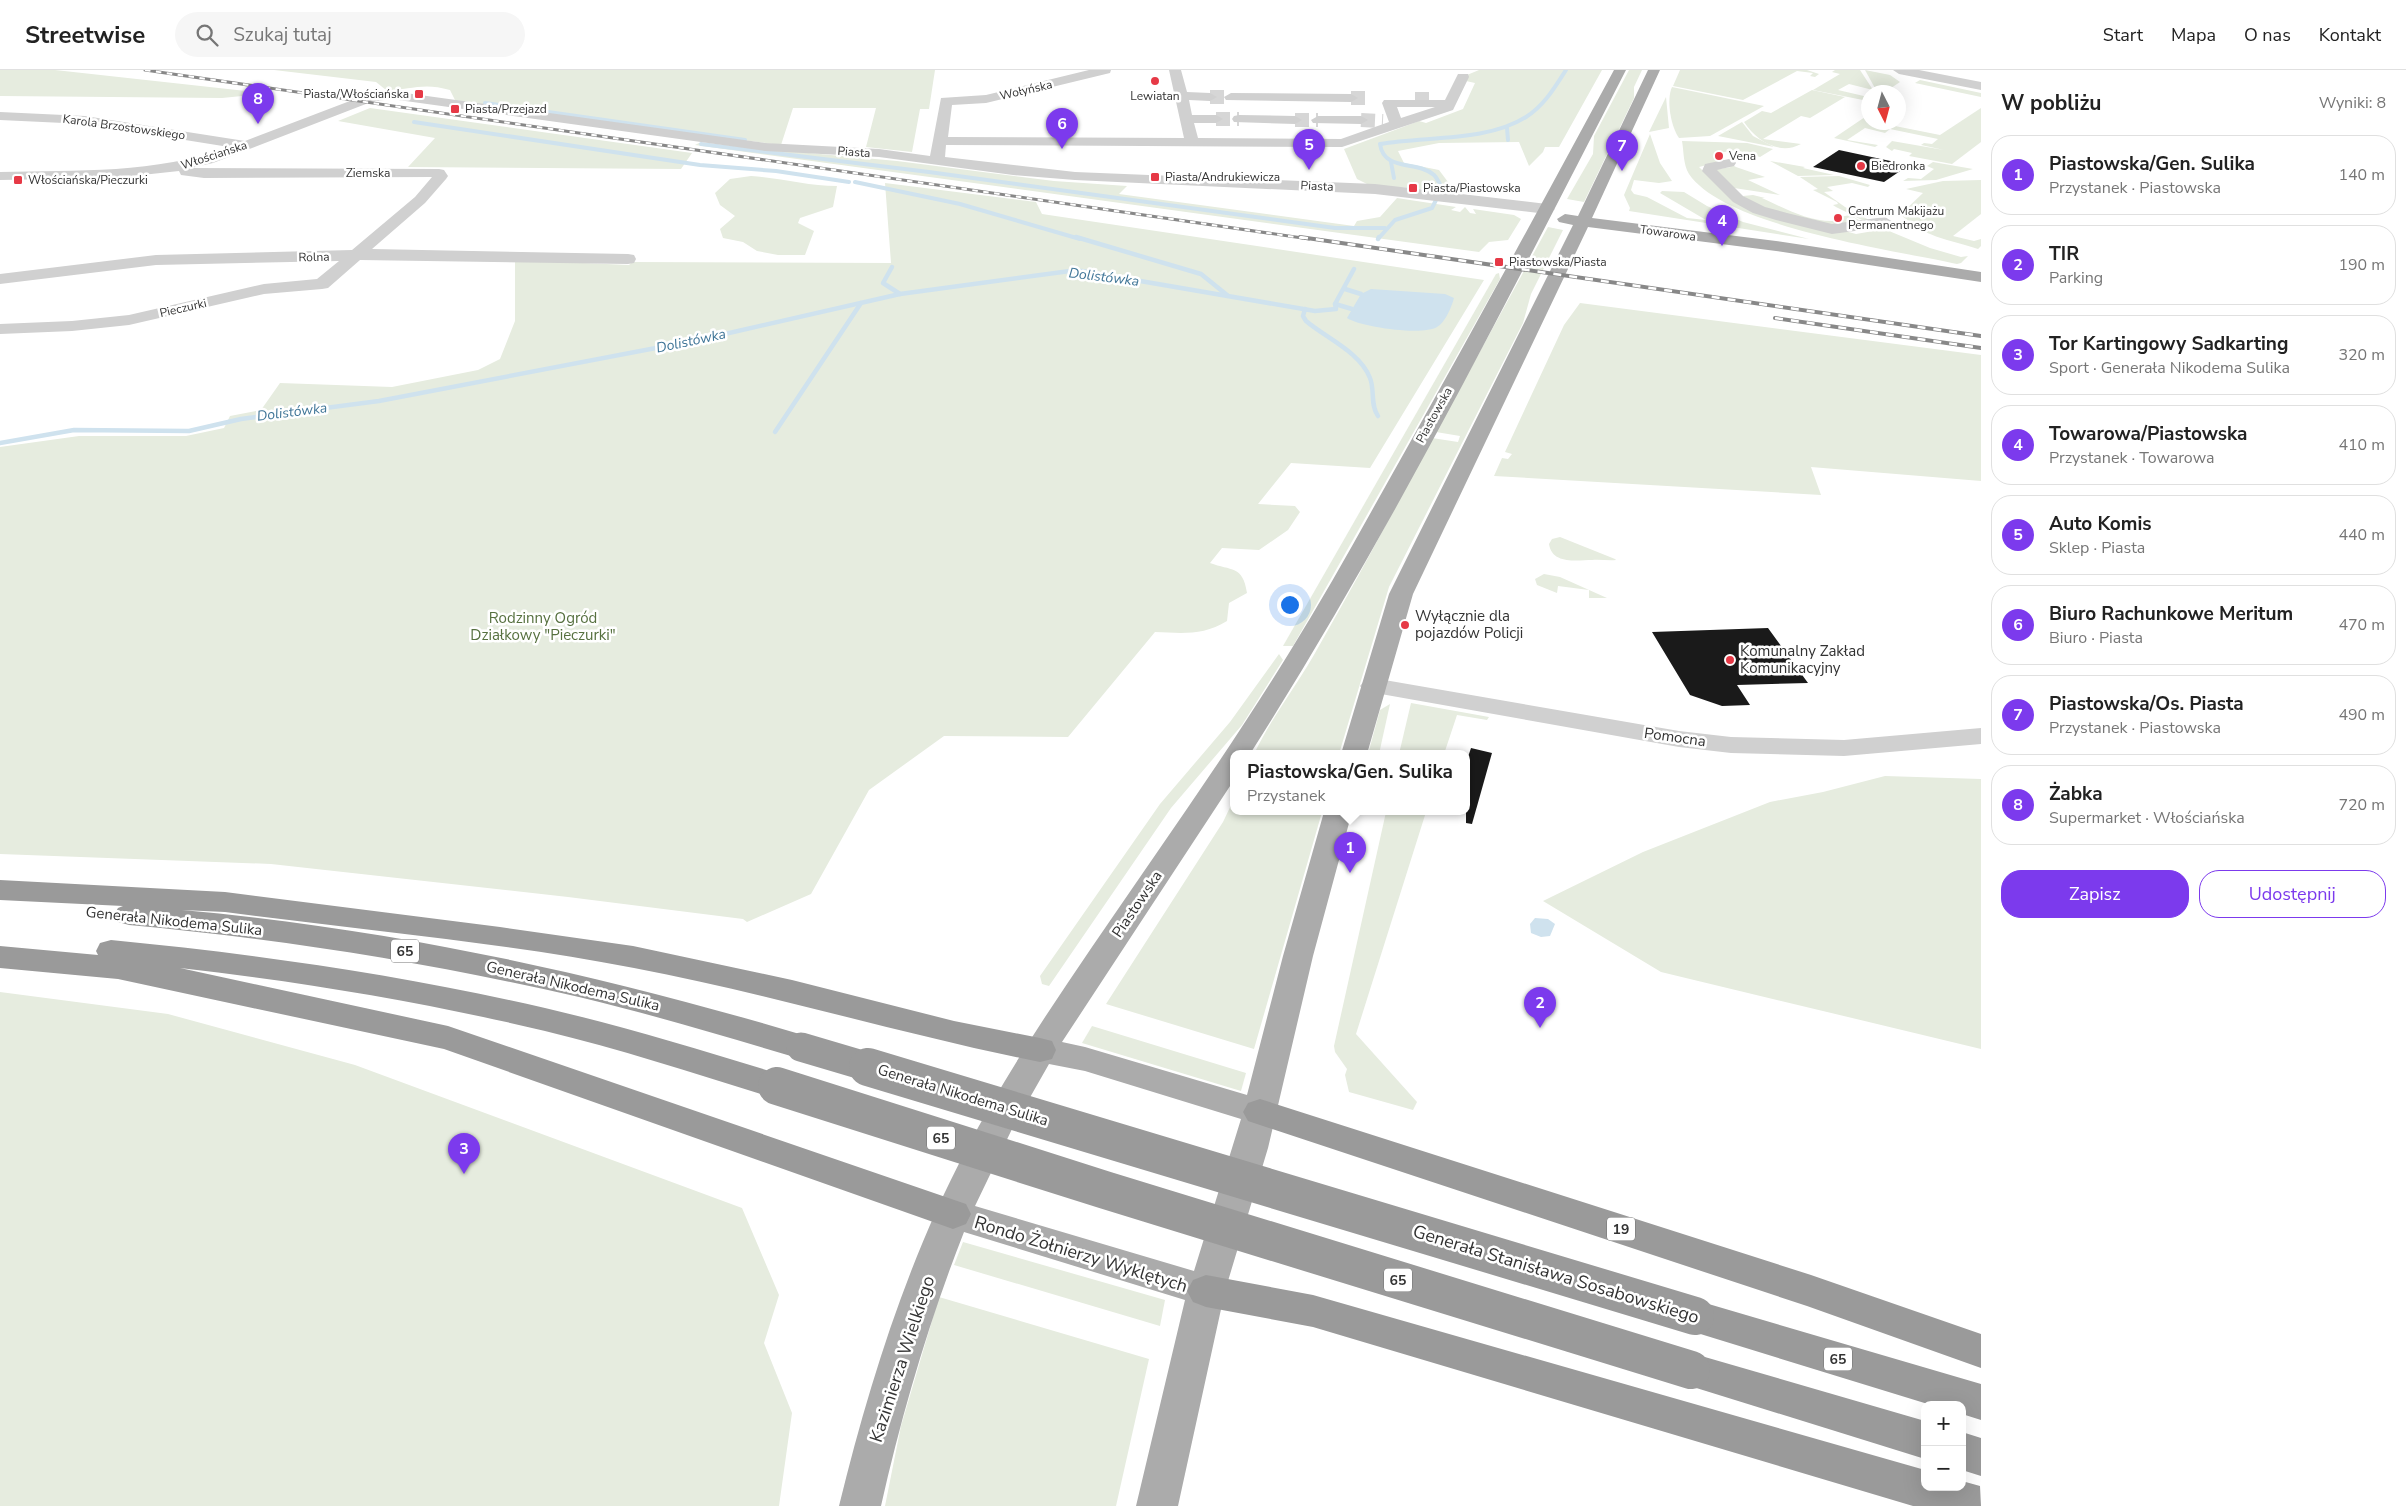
<!DOCTYPE html>
<html lang="pl">
<head>
<meta charset="utf-8">
<style>
	:root { --surface:#fff; --page:#f6f6f6; --text:#222; --muted:#767676; --line:#e0e0e0; --accent:#7c3aed }
	body { margin:0; font-family:"Nunito Sans",sans-serif; background:var(--page); color:var(--text) }
	.controls { position:absolute; right:15px; bottom:15px; display:grid; overflow:hidden; border-radius:10px; box-shadow:0 5px 20px #0002 }
	.controls button { width:45px; height:45px; display:grid; place-items:center; padding:0; border:0; border-bottom:1px solid var(--line); background:var(--surface); color:var(--text); font:25px sans-serif }
	.compass { position:absolute; left:1861px; top:15px; width:45px; height:45px; border-radius:50%; background:var(--surface); box-shadow:0 5px 20px #0002; rotate:174deg }
	.you { position:absolute; left:1289px; top:534px; width:18px; height:18px; margin:-12px; border:4px solid #fff; border-radius:50%; background:#1a73e8; box-shadow:0 0 0 8px #1a73e833 }
	.badge { display:grid; place-items:center; width:32px; height:32px; border-radius:50%; background:var(--accent); color:#fff; font-size:16px; font-weight:700 }
	.pin { position:absolute; translate:-50% -41px; filter:drop-shadow(0 1px 2px #0008) }
	.pin::after { content:''; position:absolute; top:26px; width:18px; height:15px; background:inherit; clip-path:polygon(0 0,100% 0,50% 100%) }
	.popup { position:absolute; left:1230px; top:680px; width:240px; height:65px; box-sizing:border-box; display:grid; place-content:center; border-radius:10px; background:var(--surface); filter:drop-shadow(0 1px 4px #0005); font-size:16px; white-space:nowrap; color:var(--muted) }
	.popup b { font-size:19px; color:var(--text) }
	.popup::after { content:''; position:absolute; left:50%; top:100%; margin-left:-10px; border:10px solid transparent; border-top-color:var(--surface) }
	.list { margin:0; padding:0; list-style:none }
	h2 { display:flex; justify-content:space-between; align-items:center; height:65px; margin:0; padding:0 20px; font-size:21px }
	h2 small { font-size:16px; font-weight:400; color:var(--muted) }
	.list li { display:grid; grid-template-columns:32px 1fr auto; gap:15px; align-items:center; box-sizing:border-box; height:80px; margin:0 10px 10px; padding:0 10px; border:1px solid var(--line); border-radius:20px }
	.list b { display:block; font-size:19px; white-space:nowrap }
	.list p { margin:0; font-size:16px; white-space:nowrap; color:var(--muted) }
	.list em { font-size:16px; font-style:normal; color:var(--muted) }
	.actions { display:flex; gap:10px; padding:15px 20px }
	.actions a { flex:1; padding:11px 0; border:1px solid var(--accent); border-radius:20px; text-align:center; font-size:18px; color:var(--accent) }
	.actions .main { background:var(--accent); color:#fff }
	.icon { flex:none; width:28px; height:28px; fill:none; stroke:currentColor; stroke-width:2; stroke-linecap:round; stroke-linejoin:round }
	.map { position:relative; flex:none; width:1981px; height:1436px; overflow:hidden }
	header { display:flex; align-items:center; gap:30px; box-sizing:border-box; height:70px; padding:0 25px; background:var(--surface); border-bottom:1px solid var(--line) }
	header strong { font-size:24px }
	nav { display:flex; gap:28px; margin-inline-start:auto; font-size:18px }
	.search { width:350px; height:45px; background:var(--page); display:flex; align-items:center; gap:12px; box-sizing:border-box; padding:0 18px; border-radius:28px; color:var(--muted); font-size:19px }
	main { display:flex }
	aside { flex:1; background:var(--surface) }
	.map>svg:first-child { display:block }
</style>
</head>
<body>
<header>
<strong>Streetwise</strong>
<div class="search"><svg class="icon" aria-label="search" viewBox="0 0 24 24"><circle cx="10" cy="10" r="6"/><path d="M15 15l6 6"/></svg>Szukaj tutaj</div>
<nav><a>Start</a><a>Mapa</a><a>O nas</a><a>Kontakt</a></nav>
</header>
<main>
<div class="map">
<svg width="1981" height="1436" viewBox="0 0 1981 1436">
	<rect width="100%" height="100%" fill="#fff"/>
	<g fill="#e6ecdf">
		<polygon points="0,0 55,0 246,21 242,26 222,28 0,26"/>
		<path d="M274,0H935L929,39H920L912,82L866,77L876,38H793L781,75L456,32L450,20C423,12 411,20 386,20L376,12Z"/>
		<polygon points="1479,0 1602,0 1559,77 1545,77 1543,82 1529,96 1519,72 1439,73 1398,81 1404,93 1439,100 1451,116 1447,121 1369,115 1357,109 1344,79 1419,51 1426,53 1463,39 1475,13 1466,11 1467,5"/>
		<polygon points="1629,0 1642,0 1634,17 1634,28 1584,132 1567,129 1593,84 1594,66"/>
		<polygon points="1680,0 1807,0 1819,4 1815,7 1810,6 1813,3 1797,1 1743,30 1673,16"/>
		<polygon points="1835,0 1860,0 1873,20 1849,14 1838,20 1868,27 1868,31 1813,20 1840,4 1832,2"/>
		<polygon points="1865,0 1890,5 1900,12 1885,22 1876,20"/>
		<polygon points="1920,10 1981,23 1981,27 1915,13"/>
		<path d="M1672,17L1764,36L1710,66L1679,68C1671,57 1666,30 1672,17Z"/>
		<path d="M1812,20L1845,27L1810,48L1801,46L1763,69L1801,74C1779,86 1756,70 1744,52L1762,41L1771,43Z"/>
		<polygon points="1666,27 1669,58 1649,62"/>
		<polygon points="370,38 692,83 681,99 408,97 435,68 338,51"/>
		<polygon points="1981,38 1981,72 1952,94 1909,86 1912,83 1894,79 1892,81 1886,77 1892,71 1944,80 1921,75 1924,73 1932,74 1938,69 1890,59 1885,63 1865,58 1847,70 1878,75 1875,77 1834,68 1868,45 1868,52 1880,53 1940,65"/>
		<polygon points="1742,52 1753,66 1774,77 1718,66"/>
		<polygon points="1650,64 1660,93 1672,111 1659,113 1634,110 1631,120 1634,124 1647,127 1687,148 1706,150 1660,123 1662,121 1684,122 1707,136 1743,152 1809,169 1629,141 1630,138 1624,125"/>
		<path d="M1682,71L1747,73L1773,79L1760,87L1736,80L1713,84L1736,97L1765,107L1748,110L1780,125L1734,118L1713,100L1731,97L1719,92L1699,97L1735,132L1856,164L1879,160L1872,156H1877L1930,178L1961,187L1968,186L1961,193L1957,194C1894,180 1725,157 1689,104C1683,94 1684,82 1682,71Z"/>
		<polygon points="699,73 897,91 1054,111 1127,116 1119,124 1354,156 1357,151 1380,147 1397,128 1456,137 1451,140 1460,142 1465,137 1470,143 1476,144 1473,139 1514,145 1521,149 1508,170 1489,172 1479,182 695,75"/>
		<polygon points="1770,91 1805,97 1803,98 1834,105 1798,106"/>
		<polygon points="1933,92 1973,99 1936,110 1903,111 1908,108 1921,109 1934,99 1927,96"/>
		<path d="M751,106C780,108 808,116 837,116L833,137L800,148L798,153L814,161L805,185H778L757,181L743,172L723,168L720,159L735,146L720,135L715,123L730,109Z"/>
		<polygon points="1839,106 1870,115 1868,117 1852,113 1827,117 1833,121 1824,122 1845,137 1871,151 1866,152 1836,137 1833,135 1838,134 1837,132 1813,120 1818,119 1800,107"/>
		<path d="M1981,110V144L1953,166L1974,171L1981,169V176L1978,179C1954,171 1916,165 1901,144L1923,123L1906,119L1943,111Z"/>
		<path d="M885,113L1036,132L1042,144L1484,210L1370,398L1291,393L1258,434L1295,436L1300,442L1288,460L1259,480L1222,478L1210,493C1231,501 1243,495 1247,523L1229,533L1227,551C1203,566 1181,563 1155,562L1068,667L944,666L869,720L811,824L747,852L743,849L568,827L271,794L0,784V377L79,366H186L224,358L230,346L261,340L280,313L392,317L478,300L500,289L515,251V190L629,195L632,192L891,193Z"/>
		<path d="M1753,125L1765,128H1762C1790,141 1815,155 1844,150L1840,147L1850,145L1864,153L1839,157L1762,139L1743,126Z"/>
		<path d="M1548,157L1563,160L1531,224L1523,253L1389,517L1339,684H1254C1272,646 1299,613 1319,576C1358,508 1395,438 1432,368L1458,372L1460,366L1436,362Z"/>
		<polygon points="1499,203 1500,209 1293,576 1283,576 1496,204"/>
		<polygon points="1580,233 1981,285 1981,411 1811,397 1821,425 1494,406 1502,388 1508,389 1512,384 1505,382 1564,255"/>
		<path d="M1560,467L1615,489L1616,490C1608,491 1600,489 1592,490C1578,490 1552,495 1549,474L1552,469Z"/>
		<polygon points="1544,504 1560,507 1607,528 1589,528 1589,520 1558,516 1557,523 1537,515 1535,509"/>
		<polygon points="1279,584 1283,590 1242,655 1171,738 1049,916 1042,914 1040,906 1160,734 1230,652"/>
		<polygon points="1411,633 1489,647 1487,650 1457,645 1444,684 1399,684"/>
		<polygon points="1390,634 1379,684 1368,684 1380,640"/>
		<polygon points="1885,706 1981,709 1981,979 1661,902 1543,831 1643,782 1770,732 1823,722"/>
		<polygon points="1234,729 1234,742 1322,742 1254,979 1106,934 1223,752"/>
		<polygon points="1386,742 1426,742 1356,964 1417,1032 1413,1040 1349,1022 1345,1005 1347,999 1335,982 1334,976"/>
		<polygon points="0,922 168,944 355,995 742,1138 779,1225 764,1273 792,1343 779,1436 0,1436"/>
		<polygon points="1092,956 1246,1003 1241,1021 1082,973"/>
		<polygon points="963,1172 1165,1230 1160,1256 954,1195"/>
		<polygon points="939,1227 1149,1289 1116,1436 885,1436 901,1356"/>
	</g>
	<g fill="#cfe2ee">
		<path d="M1371,219L1445,224L1454,228C1452,236 1445,253 1437,257C1423,266 1360,257 1347,248L1361,224Z"/>
		<polygon points="1535,848 1548,849 1555,854 1550,866 1541,867 1531,863 1530,854"/>
	</g>
	<g fill="none" stroke-linecap="round" stroke-linejoin="round">
		<g stroke="#cfe2ee" stroke-width="4">
			<polyline points="485,33 745,70"/>
			<polyline points="414,52 700,95 776,101 849,112"/>
			<polyline points="1507,58 1508,70"/>
			<polyline points="701,74 929,102 1335,158 1385,158"/>
			<polyline points="1391,92 1394,108"/>
			<polyline points="855,112 960,134 1080,169"/>
			<path d="M1378,169L1395,150L1432,138L1442,118C1440,114 1437,108 1434,105C1417,90 1384,102 1380,74C1426,66 1487,72 1526,47C1544,36 1555,17 1566,0"/>
		</g>
		<g stroke="#cfe2ee" stroke-width="4.5">
			<polyline points="1076,167 1201,204 1227,225"/>
			<polyline points="1378,169 1379,167"/>
			<polyline points="892,197 883,213 900,224"/>
			<polyline points="1345,219 1361,224"/>
			<polyline points="1335,234 1352,239"/>
			<path d="M1305,239L1303,246L1306,251C1326,268 1360,282 1370,308C1375,320 1370,335 1378,346"/>
			<polyline points="775,362 861,233"/>
			<polyline points="0,373 74,360 189,361 241,349 379,331 703,269 900,224 1070,201 1082,201 1315,241 1336,239 1335,234 1354,199"/>
		</g>
	</g>
	<g fill="#1a1a1a">
		<polygon points="1839,80 1909,95 1884,112 1813,97"/>
		<polygon points="1768,558 1808,613 1737,615 1750,635 1722,636 1690,625 1652,562"/>
		<polygon points="1471,678 1492,683 1472,754 1466,753 1466,693"/>
	</g>
	<g fill="none" stroke-linecap="round" stroke-linejoin="round">
		<g stroke="#d6d6d6" stroke-width="14" stroke-dasharray="14 7" stroke-linecap="butt">
			<polyline points="1210,27 1231,27"/>
			<polyline points="1351,28 1372,28"/>
			<polyline points="1415,29 1436,29"/>
			<polyline points="1216,49 1239,49"/>
			<polyline points="1295,50 1318,50"/>
			<polyline points="1361,50 1383,51"/>
		</g>
		<g fill="#d0d0d0" fill-rule="evenodd">
			<path d="M1089,0H1111L1110,3L986,33L952,35L948,67L1184,68L1169,0H1181L1187,22L1210,23L1217,27L1210,31L1189,30L1192,45H1216L1223,49L1216,53H1194L1198,68L1341,69L1389,52L1382,33L1384,30H1445L1458,4H1468L1469,7L1453,40L1342,77L946,75L945,87L1075,102L1375,114L1547,134L1555,139L1547,144L1375,124L1075,110L1013,105L879,87L765,81L391,29L371,32L213,93L191,98L439,99L444,100L448,106L446,109L425,133L372,179L628,184L634,185L636,189L634,193L628,194L360,190L328,218L322,219L264,224L129,255L72,261L0,264V254L72,251L129,245L264,214L317,209L339,191L156,195L0,214V204L156,185L352,180L415,127L432,107L204,108L181,105L179,101L114,108L0,110V102C77,100 156,104 229,77L85,54L0,50V42L85,46L245,71L363,26L391,21L765,73L879,79L930,86L941,28L986,25ZM1397,37H1435L1401,48Z"/>
			<polygon points="1893,0 1919,0 1981,12 1981,20 1899,4"/>
			<polygon points="1231,23 1351,24 1358,28 1351,32 1226,30 1224,27"/>
			<polygon points="1239,45 1295,46 1302,50 1295,54 1234,52 1232,49 1234,46"/>
			<polygon points="1318,46 1361,46 1368,50 1361,54 1313,53 1311,50"/>
			<polygon points="1729,89 1734,90 1736,93 1734,96 1717,100 1743,126 1765,137 1787,143 1832,154 1885,147 1893,152 1885,157 1832,164 1776,150 1753,143 1733,132 1702,101 1705,94"/>
			<polygon points="1373,608 1679,661 1731,667 1844,670 1981,658 1981,674 1844,686 1731,683 1679,677 1364,621 1360,616 1364,611"/>
		</g>
		<g fill="#ababab" fill-rule="evenodd">
			<path d="M1614,0H1626C1507,231 1390,464 1250,684H1234V710L1062,972L1085,977L1247,1025L1283,886L1324,742H1352L1313,886L1268,1078L1225,1221L1178,1436H1136L1185,1230L964,1162C929,1251 902,1343 881,1436H839C869,1314 907,1192 966,1080C1003,1009 1047,943 1092,877C1158,780 1227,684 1289,583C1331,516 1369,445 1408,376C1478,251 1546,126 1614,0ZM1049,994L1085,1001L1241,1049L1194,1201L975,1136L1012,1059Z"/>
			<polygon points="1648,0 1660,0 1592,148 1783,172 1981,202 1981,212 1783,182 1588,157 1413,524 1367,684 1341,684 1389,524 1573,155 1559,152 1557,149 1565,144 1578,146"/>
		</g>
		<g fill="#9a9a9a" fill-rule="evenodd">
			<path d="M0,810L225,822L500,857L633,876L792,910L954,951L1040,968L1052,971L1056,980L1052,989L1040,992C904,965 771,924 634,898C499,872 361,860 225,842L182,840C396,859 607,906 813,968L817,977L813,986L801,989C727,967 654,945 579,927C431,893 281,869 129,855L118,852L114,845L118,838L123,836L0,830Z"/>
			<path d="M111,870C257,884 402,905 545,938C627,957 708,982 789,1007L794,1016L789,1025L777,1029C700,1005 623,980 545,961C424,932 303,912 180,898L448,956L966,1134L971,1144L966,1154L953,1159L444,979L118,909L0,898V876L98,885L96,881L100,873Z"/>
			<polygon points="1260,1029 1811,1205 1981,1264 1981,1298 1807,1236 1248,1051 1243,1042 1248,1033"/>
			<polygon points="1206,1205 1313,1225 1925,1400 1925,1417 1962,1417 1962,1411 1980,1416 1981,1436 1913,1436 1313,1257 1206,1237 1193,1232 1187,1221 1193,1210"/>
			<polygon points="1695,1230 1981,1314 1981,1350 1962,1344 1962,1335 1931,1335 1681,1258 1676,1246 1681,1234"/>
			<polygon points="1691,1283 1925,1351 1925,1389 1677,1312 1671,1300 1677,1288"/>
			<polygon points="1962,1362 1981,1368 1981,1406 1962,1400"/>
		</g>
		<g stroke="#888" stroke-width="3">
			<polyline id="rail-far1" points="145,0 1309,169"/>
		</g>
		<g stroke="#888" stroke-width="4">
			<g id="rail">
				<polyline points="1300,167 1981,266"/>
				<polyline points="1775,248 1981,278"/>
			</g>
		</g>
		<use href="#rail-far1" stroke="#fff" stroke-width="2" stroke-dasharray="5.5" stroke-linecap="butt"/>
		<use href="#rail" stroke="#fff" stroke-width="2.5" stroke-dasharray="8" stroke-linecap="butt"/>
		<polyline stroke="#9a9a9a" stroke-width="29" points="801,977 872,998"/>
		<g stroke="#9a9a9a" stroke-width="38">
			<polyline points="868,997 1695,1246"/>
			<polyline points="777,1016 1105,1120 1691,1300"/>
		</g>
	</g>
	<g fill="#e63946" stroke="#fff" stroke-width="2">
		<circle cx="1155" cy="11" r="5"/>
		<rect x="414" y="19" width="10" height="10" rx="2.5"/>
		<rect x="450" y="34" width="10" height="10" rx="2.5"/>
		<circle cx="1719" cy="86" r="5"/>
		<circle cx="1861" cy="96" r="5"/>
		<rect x="1150" y="102" width="10" height="10" rx="2.5"/>
		<rect x="13" y="105" width="10" height="10" rx="2.5"/>
		<rect x="1408" y="113" width="10" height="10" rx="2.5"/>
		<circle cx="1838" cy="148" r="5"/>
		<rect x="1494" y="187" width="10" height="10" rx="2.5"/>
		<circle cx="1405" cy="555" r="5"/>
		<circle cx="1730" cy="590" r="5"/>
	</g>
	<g text-anchor="middle" dominant-baseline="central" stroke-width="5" stroke-linejoin="round" paint-order="stroke">
		<g font-size="12" fill="#333" stroke="#fff">
			<text transform="translate(1026 20) rotate(-13)">Wołyńska</text>
			<text transform="translate(124 57) rotate(8)">Karola Brzostowskiego</text>
			<text transform="translate(854 82) rotate(4)">Piasta</text>
			<text transform="translate(214 85) rotate(-18)">Włościańska</text>
			<text x="368" y="103">Ziemska</text>
			<text transform="translate(1317 116) rotate(3)">Piasta</text>
			<text transform="translate(1668 163) rotate(8)">Towarowa</text>
			<text transform="translate(314 187) rotate(-1)">Rolna</text>
			<text transform="translate(183 238) rotate(-13)">Pieczurki</text>
			<text transform="translate(1434 345) rotate(-61)">Piastowska</text>
		</g>
		<g font-size="12" fill="#333" stroke="#fff" text-anchor="start">
			<text x="409" y="24" text-anchor="end">Piasta/Włościańska</text>
			<text x="1155" y="26" text-anchor="middle">Lewiatan</text>
			<text x="465" y="39">Piasta/Przejazd</text>
			<text x="1729" y="86">Vena</text>
			<text x="1871" y="96">Biedronka</text>
			<text x="1165" y="107">Piasta/Andrukiewicza</text>
			<text x="28" y="110">Włościańska/Pieczurki</text>
			<text x="1423" y="118">Piasta/Piastowska</text>
			<text x="1848" y="141">Centrum Makijażu<tspan x="1848" dy="14">Permanentnego</tspan></text>
			<text x="1509" y="192">Piastowska/Piasta</text>
		</g>
		<g font-size="14" font-style="italic" fill="#3f7597" stroke="#fff">
			<text transform="translate(1104 207) rotate(7)">Dolistówka</text>
			<text transform="translate(691 271) rotate(-12)">Dolistówka</text>
			<text transform="translate(292 342) rotate(-7)">Dolistówka</text>
		</g>
		<g fill="#fff" stroke="#707070" stroke-width="1">
			<rect x="391" y="869.5" width="28" height="23" rx="4"/>
			<rect x="927" y="1056.5" width="28" height="23" rx="4"/>
			<rect x="1607" y="1147.5" width="28" height="23" rx="4"/>
			<rect x="1384" y="1198.5" width="28" height="23" rx="4"/>
			<rect x="1824" y="1277.5" width="28" height="23" rx="4"/>
		</g>
		<g font-size="14" font-weight="bold" fill="#333">
			<text x="405" y="881">65</text>
			<text x="941" y="1068">65</text>
			<text x="1621" y="1159">19</text>
			<text x="1398" y="1210">65</text>
			<text x="1838" y="1289">65</text>
		</g>
		<g font-size="15" fill="#333" stroke="#fff" text-anchor="start">
			<text x="1415" y="546">Wyłącznie dla<tspan x="1415" dy="17">pojazdów Policji</tspan></text>
			<text x="1740" y="581">Komunalny Zakład<tspan x="1740" dy="17">Komunikacyjny</tspan></text>
		</g>
		<g font-size="15" fill="#56703f" stroke="#fff">
			<text x="543" y="548">Rodzinny Ogród<tspan x="543" dy="17">Działkowy "Pieczurki"</tspan></text>
		</g>
		<g font-size="15" fill="#333" stroke="#fff">
			<text transform="translate(1675 667) rotate(8)">Pomocna</text>
			<text transform="translate(1137 834) rotate(-56)">Piastowska</text>
			<text transform="translate(174 851) rotate(6)">Generała Nikodema Sulika</text>
			<text transform="translate(573 916) rotate(13)">Generała Nikodema Sulika</text>
			<text transform="translate(963 1025) rotate(17)">Generała Nikodema Sulika</text>
		</g>
		<g font-size="18" fill="#333" stroke="#fff">
			<text transform="translate(1081 1184) rotate(17)">Rondo Żołnierzy Wyklętych</text>
			<text transform="translate(1556 1204) rotate(17)">Generała Stanisława Sosabowskiego</text>
			<text transform="translate(902 1289) rotate(-72)">Kazimierza Wielkiego</text>
		</g>
	</g>
</svg>
<div class="controls">
<button>+</button>
<button>−</button>
</div>
<svg class="compass" viewBox="-18 -18 36 36"><path d="M0-13l5 13h-10z" fill="#e53935"/><path d="M0 13l5-13h-10z" fill="#767676"/></svg>
<div class="you"></div>
<div class="pin badge" style="left:1350px;top:803px">1</div>
<div class="popup"><b>Piastowska/Gen. Sulika</b>Przystanek</div>
<div class="pin badge" style="left:1540px;top:958px">2</div>
<div class="pin badge" style="left:464px;top:1104px">3</div>
<div class="pin badge" style="left:1722px;top:176px">4</div>
<div class="pin badge" style="left:1309px;top:100px">5</div>
<div class="pin badge" style="left:1062px;top:79px">6</div>
<div class="pin badge" style="left:1622px;top:101px">7</div>
<div class="pin badge" style="left:258px;top:54px">8</div>
</div>
<aside>
<h2>W pobliżu<small>Wyniki: 8</small></h2>
<ul class="list">
<li><span class="badge">1</span><div><b>Piastowska/Gen. Sulika</b><p>Przystanek · Piastowska</p></div><em>140 m</em></li>
<li><span class="badge">2</span><div><b>TIR</b><p>Parking</p></div><em>190 m</em></li>
<li><span class="badge">3</span><div><b>Tor Kartingowy Sadkarting</b><p>Sport · Generała Nikodema Sulika</p></div><em>320 m</em></li>
<li><span class="badge">4</span><div><b>Towarowa/Piastowska</b><p>Przystanek · Towarowa</p></div><em>410 m</em></li>
<li><span class="badge">5</span><div><b>Auto Komis</b><p>Sklep · Piasta</p></div><em>440 m</em></li>
<li><span class="badge">6</span><div><b>Biuro Rachunkowe Meritum</b><p>Biuro · Piasta</p></div><em>470 m</em></li>
<li><span class="badge">7</span><div><b>Piastowska/Os. Piasta</b><p>Przystanek · Piastowska</p></div><em>490 m</em></li>
<li><span class="badge">8</span><div><b>Żabka</b><p>Supermarket · Włościańska</p></div><em>720 m</em></li>
</ul>
<div class="actions"><a class="main">Zapisz</a><a>Udostępnij</a></div>
</aside>
</main>
</body>
</html>
